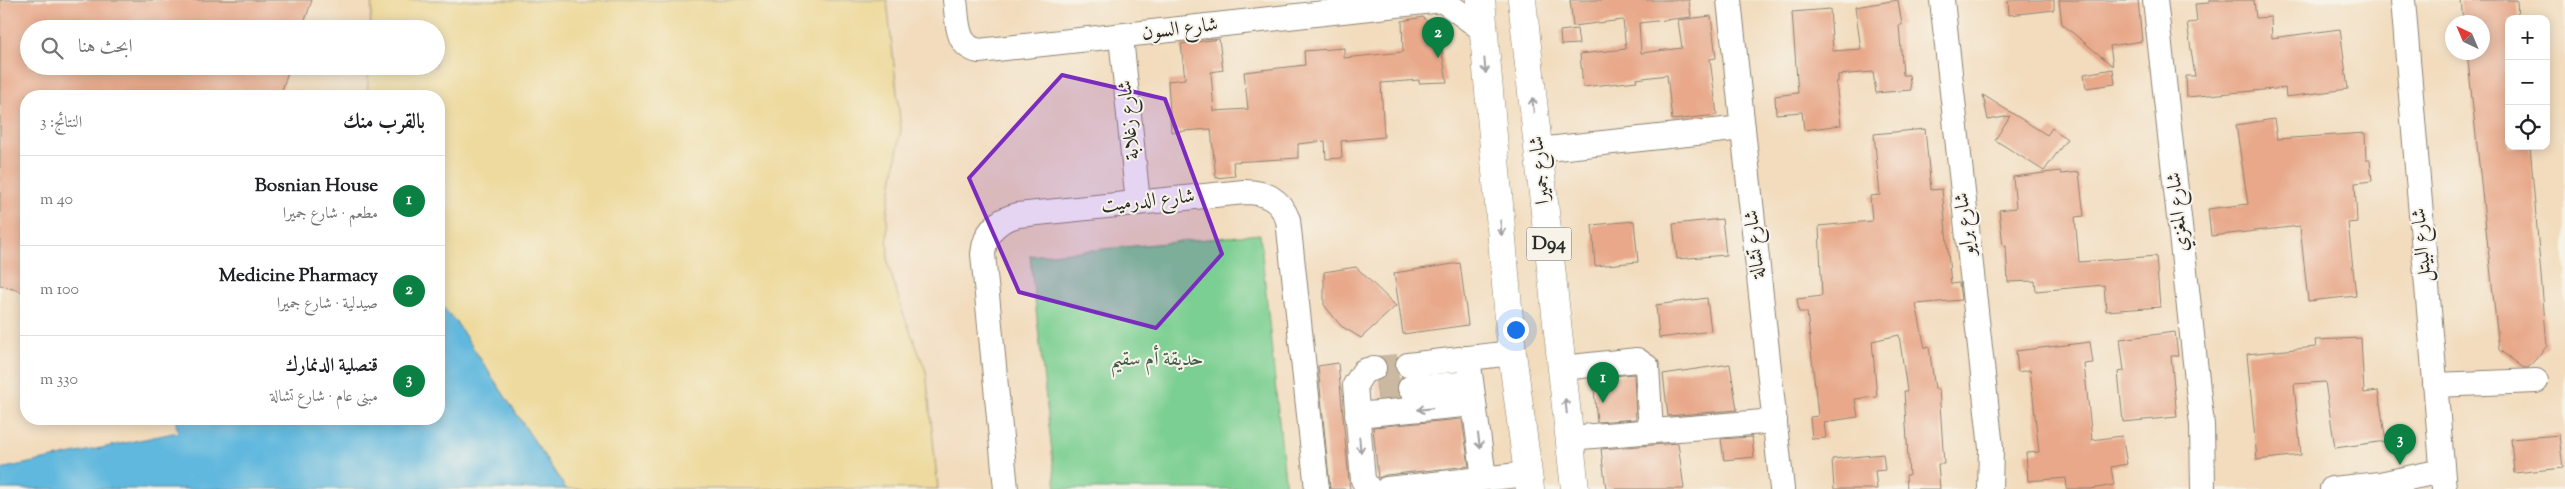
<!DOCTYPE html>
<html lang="ar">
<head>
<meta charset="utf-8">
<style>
	:root { --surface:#fff; --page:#f2f2f2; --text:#202124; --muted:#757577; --line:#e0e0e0; --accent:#0b8043 }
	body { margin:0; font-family:"Sorts Mill Goudy",Amiri,serif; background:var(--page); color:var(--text); direction:rtl }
	.controls { position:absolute; right:15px; top:15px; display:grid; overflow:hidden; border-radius:10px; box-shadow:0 2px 12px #0003 }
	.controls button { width:45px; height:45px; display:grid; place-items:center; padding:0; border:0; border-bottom:1px solid var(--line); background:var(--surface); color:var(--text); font:25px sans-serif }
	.compass { position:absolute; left:2445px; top:15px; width:45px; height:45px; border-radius:50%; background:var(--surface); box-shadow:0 2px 12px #0003; rotate:316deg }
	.you { position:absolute; left:1515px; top:329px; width:18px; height:18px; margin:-12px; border:4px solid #fff; border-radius:50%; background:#1a73e8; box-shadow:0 0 0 8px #1a73e833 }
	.badge { display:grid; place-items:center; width:32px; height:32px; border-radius:50%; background:var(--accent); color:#fff; font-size:16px; font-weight:700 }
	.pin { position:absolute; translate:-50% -41px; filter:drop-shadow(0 1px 2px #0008) }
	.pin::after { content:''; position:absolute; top:26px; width:18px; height:15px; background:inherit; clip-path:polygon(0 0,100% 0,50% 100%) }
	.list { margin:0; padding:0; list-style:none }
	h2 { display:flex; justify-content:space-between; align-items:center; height:65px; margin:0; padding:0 20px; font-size:21px }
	h2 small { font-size:16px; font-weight:400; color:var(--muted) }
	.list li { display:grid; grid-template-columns:32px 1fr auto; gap:15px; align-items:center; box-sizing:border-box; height:90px; padding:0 20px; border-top:1px solid var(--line) }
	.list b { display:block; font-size:19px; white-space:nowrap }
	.list p { margin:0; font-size:16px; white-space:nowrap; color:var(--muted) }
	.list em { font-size:16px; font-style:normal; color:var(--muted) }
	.icon { flex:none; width:28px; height:28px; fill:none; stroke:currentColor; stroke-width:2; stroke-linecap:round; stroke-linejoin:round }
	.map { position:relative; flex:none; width:2565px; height:489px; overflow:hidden; direction:ltr }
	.search { position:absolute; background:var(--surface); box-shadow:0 2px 12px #0003; left:20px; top:20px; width:425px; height:55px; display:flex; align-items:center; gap:12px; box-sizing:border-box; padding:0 18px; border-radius:28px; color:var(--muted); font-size:19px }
	.panel { position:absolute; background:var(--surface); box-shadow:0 2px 12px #0003; left:20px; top:90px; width:425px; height:335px; border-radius:20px; direction:rtl }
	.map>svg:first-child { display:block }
</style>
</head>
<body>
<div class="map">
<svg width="2565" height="489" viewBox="0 0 2565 489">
	<rect width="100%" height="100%" fill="#f7f3e8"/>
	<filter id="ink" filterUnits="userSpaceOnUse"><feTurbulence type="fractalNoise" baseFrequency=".02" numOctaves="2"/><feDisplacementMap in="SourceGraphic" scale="10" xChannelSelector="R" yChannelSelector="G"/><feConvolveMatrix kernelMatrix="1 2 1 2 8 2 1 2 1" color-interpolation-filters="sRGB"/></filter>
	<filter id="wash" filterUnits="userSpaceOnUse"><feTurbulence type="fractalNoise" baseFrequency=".0096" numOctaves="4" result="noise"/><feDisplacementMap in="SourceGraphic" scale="20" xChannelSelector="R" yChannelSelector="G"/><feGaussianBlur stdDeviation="1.12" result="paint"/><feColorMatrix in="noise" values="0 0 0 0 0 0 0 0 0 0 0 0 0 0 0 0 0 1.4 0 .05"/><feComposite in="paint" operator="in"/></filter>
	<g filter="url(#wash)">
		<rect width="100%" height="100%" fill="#f2dcbd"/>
		<polygon fill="#7bcf92" stroke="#537d5e" points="1260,234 1286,489 1056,489 1030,256"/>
		<polygon fill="#eeda9e" stroke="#8c8264" points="372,0 887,0 901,129 887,214 888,264 903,313 926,371 938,489 566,489 456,322 439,303 439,96 367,96 369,66 436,66 436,29 370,29"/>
		<polygon fill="#61b8de" stroke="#467284" points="439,303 456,322 566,489 0,489 0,469 178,432 175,419 439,419"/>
		<g id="blocks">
			<g fill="#e8a889">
				<polygon points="0,0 312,0 302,29 29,29 29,66 290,66 280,96 26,96 26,293 0,285"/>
				<polygon points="1570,0 1689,0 1691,17 1639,23 1641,53 1682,48 1678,20 1711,16 1716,58 1710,59 1717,115 1672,120 1667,75 1636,79 1637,81 1583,87 1580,54 1626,49 1623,20 1573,26"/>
				<polygon points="1898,0 1902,25 1899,25 1903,75 1909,75 1911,90 1876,93 1873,72 1838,75 1838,82 1836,82 1841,125 1804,130 1802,112 1776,114 1775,96 1798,93 1792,12 1830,9 1833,51 1861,49 1855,7"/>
				<polygon points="2008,0 2054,0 2054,10 2009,15"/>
				<polygon points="2059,0 2138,0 2142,41 2110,46 2113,66 2062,24"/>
				<polygon points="2210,0 2254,0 2256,18 2271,17 2272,38 2340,29 2348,89 2286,97 2285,88 2187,97 2186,76 2195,76 2187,23 2197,22 2195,4 2210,3"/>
				<polygon points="2461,0 2517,0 2518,19 2509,19 2509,146 2530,146 2547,346 2528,368 2524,368 2499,350 2467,52 2482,52 2482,22 2463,22"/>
				<polygon points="1423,17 1439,34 1447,82 1419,83 1419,80 1381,83 1384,137 1341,141 1342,158 1326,159 1325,141 1298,144 1298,158 1233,162 1235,176 1216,178 1211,129 1171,132 1168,81 1185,79 1181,44 1219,39 1223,70 1211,72 1214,111 1248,109 1244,72 1305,65 1304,51 1344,48 1344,58 1403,52 1402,21"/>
				<polygon points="1577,29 1579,44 1561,45 1560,31"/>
				<polygon points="2113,69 2115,84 2086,88 2084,74"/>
				<polygon points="1983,95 2047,135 2052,128 2067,139 2044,171 1995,140 2010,116 1988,120"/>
				<polygon points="2274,119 2277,139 2365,133 2366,160 2370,160 2372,181 2355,183 2357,222 2348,223 2356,296 2308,301 2300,226 2211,236 2208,209 2248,204 2236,125"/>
				<polygon points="1925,129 1931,190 1942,189 1951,284 1959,283 1961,300 1916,304 1925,348 1929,347 1935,389 1939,389 1944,464 1938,464 1940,489 1907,489 1906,475 1909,475 1904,391 1907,391 1899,335 1872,341 1877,397 1855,399 1858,417 1824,422 1826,438 1812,439 1810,417 1818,416 1807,312 1799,312 1797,299 1822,296 1819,226 1872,221 1870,196 1880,195 1874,134"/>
				<polygon points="2060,171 2061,174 2079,172 2084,216 2075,217 2079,262 2156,256 2160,307 2106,311 2104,285 2036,291 2035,281 2008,282 2006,246 2003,246 1999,210 2016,208 2013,177"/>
				<polygon points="1722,219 1726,255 1677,259 1673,224"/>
				<polygon points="1634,221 1638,262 1595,266 1592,225"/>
				<polygon points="1460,263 1468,325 1403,334 1394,273"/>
				<polygon points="1356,267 1396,306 1361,338 1341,326 1324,305 1324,272"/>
				<polygon points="1707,298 1711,331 1659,338 1656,305"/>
				<polygon points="2175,332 2178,356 2171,356 2177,417 2123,422 2118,372 2124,371 2120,339"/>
				<polygon points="2361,338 2364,393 2378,391 2386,441 2335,448 2325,382 2294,384 2301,455 2257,460 2247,354 2316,347 2315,340"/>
				<polygon points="2090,342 2093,363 2084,364 2092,440 2122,436 2127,464 2111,467 2114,485 2091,489 2067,489 2066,478 2028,481 2026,453 2039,452 2030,370 2018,372 2016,351"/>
				<polygon points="1397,357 1394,366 1402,377 1396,389 1400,397 1378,399 1376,382 1384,378 1387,371 1384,358"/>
				<polygon points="1338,363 1349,481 1350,489 1330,489 1318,366"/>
				<polygon points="1730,364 1737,410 1668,416 1663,374"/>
				<polygon points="1634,374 1636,419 1597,422 1593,378"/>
				<polygon points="1462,419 1469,466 1386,475 1378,478 1373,427"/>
				<polygon points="2559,435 2563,468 2514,473 2511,439"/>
				<polygon points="1752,437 1754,457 1724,460 1721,439"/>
				<polygon points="1678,443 1684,489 1606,489 1601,449"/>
				<polygon points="1883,454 1885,470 1875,471 1877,489 1834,489 1832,459"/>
			</g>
		</g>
	</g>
	<g filter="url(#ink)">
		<use href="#blocks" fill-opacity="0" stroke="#8e8474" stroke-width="1"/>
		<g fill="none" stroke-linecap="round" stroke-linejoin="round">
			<g stroke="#cab9a0" stroke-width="24" stroke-dasharray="24 12" stroke-linecap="butt">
				<polyline points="1374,368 1408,365"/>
				<polyline points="1377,392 1410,388"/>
			</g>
			<g stroke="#8e8474" stroke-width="26">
				<g id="minor">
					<path d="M955,0C958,21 955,46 979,51L1442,0"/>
					<polyline points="1442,0 1482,29"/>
					<polyline points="1729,0 1782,489"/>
					<polyline points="1942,0 1991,448 1990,489"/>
					<polyline points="2155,0 2202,425 2203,489"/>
					<polyline points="2403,0 2444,489"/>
					<polyline points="1121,37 1138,203"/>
					<polyline points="1538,150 1743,128"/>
					<polyline points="1468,358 1484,478"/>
					<polyline points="1408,365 1512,353"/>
					<polyline points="1562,368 1637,360 1647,367 1651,431"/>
					<polyline points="2435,385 2536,381"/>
					<polyline points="1410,388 1471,383"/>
					<polyline points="1357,415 1474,404"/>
					<polyline points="1569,438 1775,421"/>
					<path d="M1006,489L983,254C985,232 997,220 1018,215L1244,192C1266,192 1280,199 1288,220L1317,489"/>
					<polyline points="1369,489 1363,480 1355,385 1364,371 1374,368"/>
					<polyline points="1387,489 1528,474"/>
					<polyline points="2332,489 2380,484 2442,471"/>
				</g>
			</g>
			<g stroke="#8e8474" stroke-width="29">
				<g id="major">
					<polyline points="1481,0 1512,353 1530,489"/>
					<polyline points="1522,0 1575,489"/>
				</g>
			</g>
			<use href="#minor" stroke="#fff" stroke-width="24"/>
			<use href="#major" stroke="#fff" stroke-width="28"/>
		</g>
		<defs><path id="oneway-shaft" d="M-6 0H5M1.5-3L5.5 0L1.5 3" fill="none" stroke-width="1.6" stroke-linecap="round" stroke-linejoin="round" transform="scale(1.25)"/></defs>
		<g stroke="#a0a0a0">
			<use href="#oneway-shaft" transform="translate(1485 66) rotate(85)"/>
			<use href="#oneway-shaft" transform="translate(1533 105) rotate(-96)"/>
			<use href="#oneway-shaft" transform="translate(1501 228) rotate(85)"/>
			<use href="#oneway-shaft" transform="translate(1566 406) rotate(-96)"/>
			<use href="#oneway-shaft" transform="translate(1425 409) rotate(174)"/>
			<use href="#oneway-shaft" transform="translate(1479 441) rotate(82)"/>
			<use href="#oneway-shaft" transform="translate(1360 445) rotate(85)"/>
		</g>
	</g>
	<path fill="#7b2cbf" fill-opacity="0.2" stroke="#7b2cbf" stroke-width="4" stroke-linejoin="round" d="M1062,75L1165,99L1222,254L1156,328L1019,292L969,178Z"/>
	<g text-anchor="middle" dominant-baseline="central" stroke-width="4" stroke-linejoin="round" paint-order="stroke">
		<rect fill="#f7f3e8" stroke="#686764" stroke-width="1" x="1526.5" y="227.5" width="45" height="33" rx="4"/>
		<g font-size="19" font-weight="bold" fill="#2b2b2b">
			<text x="1549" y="244">D94</text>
		</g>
		<g font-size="20" fill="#2b2b2b" stroke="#f7f3e8">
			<text transform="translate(1180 30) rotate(-7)">شارع السون</text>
			<text transform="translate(1130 120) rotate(-96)">شارع زغلابة</text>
			<text transform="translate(1541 170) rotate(-96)">شارع جميرا</text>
			<text transform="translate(1148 202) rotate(-6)">شارع الدرميت</text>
			<text transform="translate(2179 212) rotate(-96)">شارع المغزي</text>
			<text transform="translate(1966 224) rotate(-96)">شارع برايو</text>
			<text transform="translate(1756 244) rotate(-96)">شارع تشالة</text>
			<text transform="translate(2423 245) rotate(-95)">شارع البيتل</text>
		</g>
		<g font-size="20" fill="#435c4a" stroke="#f7f3e8">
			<text x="1157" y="360">حديقة أم سقيم</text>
		</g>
	</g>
</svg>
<div class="controls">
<button>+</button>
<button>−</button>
<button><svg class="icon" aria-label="locate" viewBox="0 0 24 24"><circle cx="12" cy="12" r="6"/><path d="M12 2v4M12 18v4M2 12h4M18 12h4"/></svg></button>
</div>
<svg class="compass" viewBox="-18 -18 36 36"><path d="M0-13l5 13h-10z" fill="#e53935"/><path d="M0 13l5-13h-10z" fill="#757577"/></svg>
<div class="you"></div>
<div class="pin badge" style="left:1603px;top:403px">1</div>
<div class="pin badge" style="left:1438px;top:58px">2</div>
<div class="pin badge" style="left:2400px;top:465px">3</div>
<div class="search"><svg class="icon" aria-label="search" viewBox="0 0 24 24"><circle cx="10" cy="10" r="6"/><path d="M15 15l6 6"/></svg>ابحث هنا</div>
<section class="panel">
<h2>بالقرب منك<small>النتائج: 3</small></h2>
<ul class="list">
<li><span class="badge">1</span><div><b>Bosnian House</b><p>مطعم · شارع جميرا</p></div><em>40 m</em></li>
<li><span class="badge">2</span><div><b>Medicine Pharmacy</b><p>صيدلية · شارع جميرا</p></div><em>100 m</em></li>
<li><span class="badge">3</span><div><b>قنصلية الدنمارك</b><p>مبنى عام · شارع تشالة</p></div><em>330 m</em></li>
</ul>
</section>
</div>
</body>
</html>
